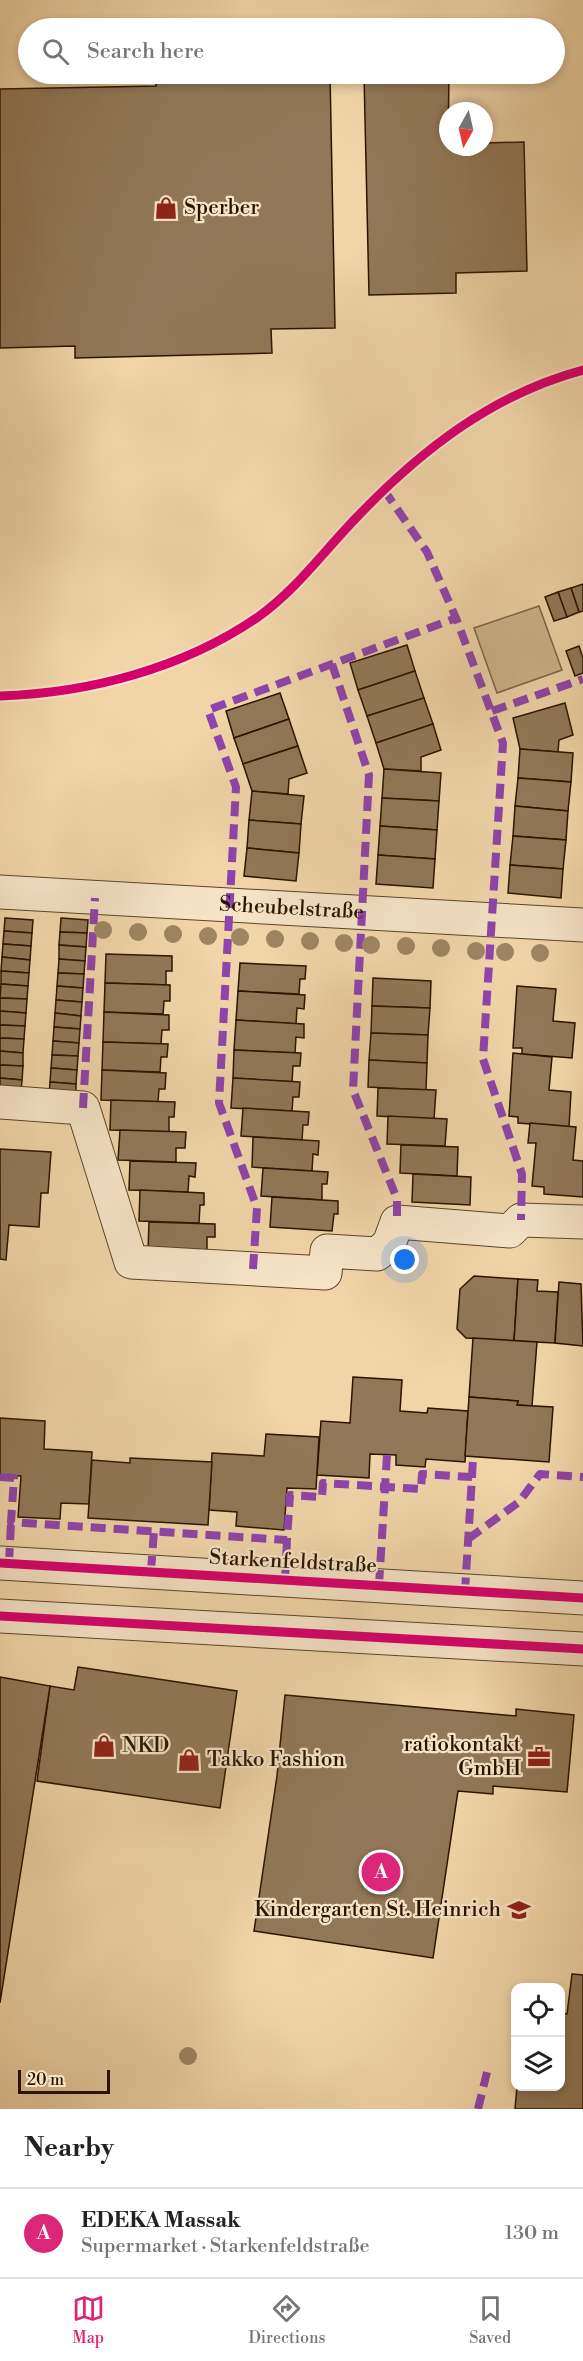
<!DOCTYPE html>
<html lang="en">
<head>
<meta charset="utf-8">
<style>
	:root { --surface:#fff; --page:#f2f2f2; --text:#202124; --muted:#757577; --line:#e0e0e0; --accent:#db2777 }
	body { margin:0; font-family:"Libre Bodoni",serif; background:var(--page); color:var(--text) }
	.controls { position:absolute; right:18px; bottom:18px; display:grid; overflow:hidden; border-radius:12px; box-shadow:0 3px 9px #0003 }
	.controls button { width:54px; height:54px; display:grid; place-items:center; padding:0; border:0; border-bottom:2px solid var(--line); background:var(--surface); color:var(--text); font:30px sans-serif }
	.compass { position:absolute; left:439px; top:102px; width:54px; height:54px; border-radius:50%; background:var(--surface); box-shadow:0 3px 9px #0003; rotate:188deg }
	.scale { position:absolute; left:18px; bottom:15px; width:92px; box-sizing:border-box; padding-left:6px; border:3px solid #2b1300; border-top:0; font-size:16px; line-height:21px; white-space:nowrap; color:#2b1300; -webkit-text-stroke:4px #f6e4c7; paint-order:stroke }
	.you { position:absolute; left:405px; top:1260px; width:21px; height:21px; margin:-15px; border:4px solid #fff; border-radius:50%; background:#1a73e8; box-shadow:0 0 0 9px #1a73e833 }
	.badge { display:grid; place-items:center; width:39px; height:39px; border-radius:50%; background:var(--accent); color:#fff; font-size:20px; font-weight:700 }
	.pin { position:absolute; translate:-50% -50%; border:3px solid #fff; box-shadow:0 2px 6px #0006 }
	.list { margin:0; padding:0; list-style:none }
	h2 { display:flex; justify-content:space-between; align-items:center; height:78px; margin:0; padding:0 24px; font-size:26px }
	h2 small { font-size:20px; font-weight:400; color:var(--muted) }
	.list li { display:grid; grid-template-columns:39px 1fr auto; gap:18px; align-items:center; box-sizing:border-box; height:90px; padding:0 24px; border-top:2px solid var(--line) }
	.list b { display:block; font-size:22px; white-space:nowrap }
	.list p { margin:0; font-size:20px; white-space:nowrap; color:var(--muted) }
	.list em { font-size:20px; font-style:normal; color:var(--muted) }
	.icon { flex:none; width:33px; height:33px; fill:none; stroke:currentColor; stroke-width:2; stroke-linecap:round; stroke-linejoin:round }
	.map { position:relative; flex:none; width:583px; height:2109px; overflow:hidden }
	.search { position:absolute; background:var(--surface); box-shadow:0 3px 9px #0003; left:18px; right:18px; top:18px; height:66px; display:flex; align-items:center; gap:15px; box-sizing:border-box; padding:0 21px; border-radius:33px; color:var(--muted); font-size:22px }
	.sheet { height:168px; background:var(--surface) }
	nav { display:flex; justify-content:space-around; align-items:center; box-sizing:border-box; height:84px; border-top:2px solid var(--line); background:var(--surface); font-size:16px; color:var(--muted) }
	nav a { display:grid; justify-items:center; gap:3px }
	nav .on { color:var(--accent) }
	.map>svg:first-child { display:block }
</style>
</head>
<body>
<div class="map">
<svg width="583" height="2109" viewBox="0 0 583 2109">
	<rect width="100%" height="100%" fill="#f1d5a9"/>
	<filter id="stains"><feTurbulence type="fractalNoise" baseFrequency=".00333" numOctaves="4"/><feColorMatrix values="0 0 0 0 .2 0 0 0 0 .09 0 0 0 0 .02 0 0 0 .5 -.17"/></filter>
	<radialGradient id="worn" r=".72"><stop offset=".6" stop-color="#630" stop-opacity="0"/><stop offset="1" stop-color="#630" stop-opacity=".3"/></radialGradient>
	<polygon fill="#cfb48c" stroke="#7d6446" stroke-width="1.5" points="539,606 562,670 497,693 474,628"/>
	<g fill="#927858" stroke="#2b1300" stroke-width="1.5">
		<polygon points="330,74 335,328 271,329 272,353 75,358 75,346 0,348 0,89 156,86 156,77"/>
		<polygon points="364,74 449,74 448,147 484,147 484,143 524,142 527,271 456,273 456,293 369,295"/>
		<polygon points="583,584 583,611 579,612 571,588"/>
		<polygon points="571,588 579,612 567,617 558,592"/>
		<polygon points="558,592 567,617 554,621 545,597"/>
		<polygon points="407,645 415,671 358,690 350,663"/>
		<polygon points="579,646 583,658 583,673 575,676 566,651"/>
		<polygon points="415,671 424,698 367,716 358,690"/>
		<polygon points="280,693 289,719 234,738 226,711"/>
		<polygon points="424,698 433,724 376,743 367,716"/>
		<polygon points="565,703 573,735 559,740 558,752 520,749 513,718"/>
		<polygon points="289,719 298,746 243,764 234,738"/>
		<polygon points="433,724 441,750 421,757 421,771 384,769 376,743"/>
		<polygon points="298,746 307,773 289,779 288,794 252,791 243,764"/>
		<polygon points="520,749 573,753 571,782 518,778"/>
		<polygon points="384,769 441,773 439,801 382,798"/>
		<polygon points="518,778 571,782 568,811 515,806"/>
		<polygon points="252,791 304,796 301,824 249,820"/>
		<polygon points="382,798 439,801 437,830 380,826"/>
		<polygon points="515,806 568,811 566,840 513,836"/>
		<polygon points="249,820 301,824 299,853 247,848"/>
		<polygon points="380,826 437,830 435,859 378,855"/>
		<polygon points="513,836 566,840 563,869 510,865"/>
		<polygon points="247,848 299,853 296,881 244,876"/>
		<polygon points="378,855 435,859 433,888 376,884"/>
		<polygon points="510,865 563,869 561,898 508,893"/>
		<polygon points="5,918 33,920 32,933 4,931"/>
		<polygon points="61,918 88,920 87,933 60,932"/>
		<polygon points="4,931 32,933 31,946 3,944"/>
		<polygon points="60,932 87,933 86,947 59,945"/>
		<polygon points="3,944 31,946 30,960 2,957"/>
		<polygon points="59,945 86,947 85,961 59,959"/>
		<polygon points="106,954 172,956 172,971 166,971 166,985 105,983"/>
		<polygon points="2,957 30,960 29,973 1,971"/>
		<polygon points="59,959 85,961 84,974 58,973"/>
		<polygon points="240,963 306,966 305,979 300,979 299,994 238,991"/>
		<polygon points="1,971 29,973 28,986 1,984"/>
		<polygon points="58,973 84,974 83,988 57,986"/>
		<polygon points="373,978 431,981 430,1008 372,1006"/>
		<polygon points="105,983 170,985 170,1001 164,1001 163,1014 104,1012"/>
		<polygon points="1,984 28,986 27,999 0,998"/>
		<polygon points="57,986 83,988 82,1002 56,1000"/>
		<polygon points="517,986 556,989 553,1021 575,1023 572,1058 522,1054 522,1048 513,1048"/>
		<polygon points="238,991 305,995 304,1009 297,1008 296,1024 236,1020"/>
		<polygon points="0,998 27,999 26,1013 0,1011"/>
		<polygon points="56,1000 82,1002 81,1016 55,1013"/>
		<polygon points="372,1006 430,1008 428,1035 371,1033"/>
		<polygon points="0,1011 26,1013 25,1026 0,1025"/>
		<polygon points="104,1012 169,1015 169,1030 162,1030 161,1044 103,1042"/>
		<polygon points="55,1013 81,1016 80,1029 54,1027"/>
		<polygon points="236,1020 304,1024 304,1038 296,1037 295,1053 234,1050"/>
		<polygon points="0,1025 25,1026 24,1039 0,1038"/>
		<polygon points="54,1027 80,1029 79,1043 53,1041"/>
		<polygon points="371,1033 428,1035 427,1063 369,1060"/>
		<polygon points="0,1038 24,1039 23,1053 0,1051"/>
		<polygon points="53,1041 79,1043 78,1056 52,1055"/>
		<polygon points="103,1042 168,1044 167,1057 161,1057 160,1072 102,1070"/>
		<polygon points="234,1050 301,1053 300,1066 293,1066 292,1082 233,1078"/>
		<polygon points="0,1051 23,1053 23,1066 0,1065"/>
		<polygon points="513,1053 552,1057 549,1090 571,1092 569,1127 518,1123 518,1117 509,1116"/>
		<polygon points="52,1055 78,1056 77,1070 51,1068"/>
		<polygon points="369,1060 427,1063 426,1090 368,1087"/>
		<polygon points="0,1065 23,1066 22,1080 0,1078"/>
		<polygon points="51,1068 77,1070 76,1084 50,1082"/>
		<polygon points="102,1070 166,1073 165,1089 159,1089 158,1102 101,1100"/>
		<polygon points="0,1078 22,1080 21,1093 0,1091"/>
		<polygon points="233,1078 300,1082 299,1097 293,1097 292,1111 231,1108"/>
		<polygon points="50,1082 76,1084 76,1097 49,1096"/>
		<polygon points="378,1088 436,1090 434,1119 377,1116"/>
		<polygon points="111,1100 175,1102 174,1117 169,1117 169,1132 110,1130"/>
		<polygon points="243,1108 309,1112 308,1125 303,1125 302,1140 241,1136"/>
		<polygon points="388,1116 447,1119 445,1146 387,1144"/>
		<polygon points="530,1123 576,1127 573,1160 583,1161 583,1197 544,1194 544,1187 532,1186 536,1143 528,1143"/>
		<polygon points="120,1130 186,1132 185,1148 176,1148 176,1162 118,1160"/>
		<polygon points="253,1137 319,1141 318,1155 313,1154 312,1171 252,1167"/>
		<polygon points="401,1145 458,1147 457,1176 400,1173"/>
		<polygon points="0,1149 51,1152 48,1193 41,1193 39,1227 9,1225 6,1260 0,1259"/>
		<polygon points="130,1161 196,1163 195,1177 189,1176 188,1192 129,1190"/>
		<polygon points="263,1168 328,1172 327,1184 322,1184 322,1200 261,1196"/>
		<polygon points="413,1174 471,1177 470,1205 412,1202"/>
		<polygon points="140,1190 204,1193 204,1205 200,1205 199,1223 139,1221"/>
		<polygon points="272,1197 338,1201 338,1214 334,1214 332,1231 270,1227"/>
		<polygon points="149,1222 215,1224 215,1237 207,1237 207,1253 148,1251"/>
		<polygon points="474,1276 518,1279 514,1341 466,1338 457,1329 460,1289"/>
		<polygon points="518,1279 538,1280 537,1291 558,1292 555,1343 514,1341"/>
		<polygon points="559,1282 581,1284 583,1346 555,1343"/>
		<polygon points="473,1338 537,1342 532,1406 517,1405 518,1401 469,1397"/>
		<polygon points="353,1377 402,1380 400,1411 427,1413 428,1408 468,1411 465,1462 426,1459 425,1467 396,1465 396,1455 370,1454 369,1478 317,1475 321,1421 350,1423"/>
		<polygon points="469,1397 518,1401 517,1405 553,1407 549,1462 465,1456"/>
		<polygon points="0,1418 45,1421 44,1449 92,1452 89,1504 61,1503 60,1519 18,1517 21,1476 0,1475"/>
		<polygon points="266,1434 319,1437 316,1489 287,1488 284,1530 236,1526 237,1512 209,1510 212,1453 264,1456"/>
		<polygon points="130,1458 212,1462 208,1525 88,1518 92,1460 130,1463"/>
		<polygon points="78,1667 237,1691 220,1808 37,1781 50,1686 74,1690"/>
		<polygon points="0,1677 50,1686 0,2003"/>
		<polygon points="285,1695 516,1716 516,1709 574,1715 567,1792 493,1786 493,1794 458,1791 433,1958 254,1931 277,1776"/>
		<polygon points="572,1974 583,1975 583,2109 515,2109 517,2086 560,2086 560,2013 567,2014"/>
	</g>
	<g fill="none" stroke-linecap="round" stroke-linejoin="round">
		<g stroke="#5c442a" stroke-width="35">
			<g id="minor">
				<path id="s1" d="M0,892L583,925"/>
				<polyline points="0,1102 83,1108 131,1262 325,1273 327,1251 377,1254 389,1244 397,1222 510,1231 521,1220 583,1222"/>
				<polyline points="0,1563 583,1598"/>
				<polyline points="0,1616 583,1649"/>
			</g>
		</g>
		<use href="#minor" stroke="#f6e4c7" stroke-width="33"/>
		<g stroke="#8e44ad" stroke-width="8" stroke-dasharray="15 8" stroke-linecap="butt">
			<polyline points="384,490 427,552 456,618 503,743 483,1059 522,1174 521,1220"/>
			<polyline points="332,664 369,775 353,1090 397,1199 397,1222"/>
			<polyline points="492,711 583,679"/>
			<polyline points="83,1108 95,898"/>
			<polyline points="253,1269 257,1208 219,1103 236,787 208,710 456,618"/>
			<polyline points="0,1477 14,1478 11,1522 287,1540 290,1495 322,1497 323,1483 421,1489 422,1474 472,1477 465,1591"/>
			<polyline points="472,1477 473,1457"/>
			<polyline points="468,1539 519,1502 540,1474 583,1477"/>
			<polyline points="9,1563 11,1522"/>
			<polyline points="151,1571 154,1531"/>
			<polyline points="285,1580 287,1540"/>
			<polyline points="379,1585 387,1455"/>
			<polyline points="478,2109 488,2068"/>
		</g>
		<g stroke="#f6e4c7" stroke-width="13">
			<g id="cycleway">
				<path d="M0,696C90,693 184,668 258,617C297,589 324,551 357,517C421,450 493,394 583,370"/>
				<polyline points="0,1563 583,1598"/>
				<polyline points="0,1616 583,1649"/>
			</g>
		</g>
		<use href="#cycleway" stroke="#d6006c" stroke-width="9"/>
	</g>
	<g fill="#9f8563">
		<circle cx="103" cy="930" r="9"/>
		<circle cx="138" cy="932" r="9"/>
		<circle cx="173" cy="934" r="9"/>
		<circle cx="208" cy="936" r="9"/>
		<circle cx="240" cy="937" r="9"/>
		<circle cx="275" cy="939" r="9"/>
		<circle cx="310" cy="941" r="9"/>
		<circle cx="344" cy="943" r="9"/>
		<circle cx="371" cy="945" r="9"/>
		<circle cx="406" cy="946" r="9"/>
		<circle cx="441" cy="948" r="9"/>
		<circle cx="476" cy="951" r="9"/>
		<circle cx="505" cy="952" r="9"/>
		<circle cx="540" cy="953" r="9"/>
		<circle cx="188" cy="2056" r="9"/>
	</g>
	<defs>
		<g id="shop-bare" transform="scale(1.8)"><path d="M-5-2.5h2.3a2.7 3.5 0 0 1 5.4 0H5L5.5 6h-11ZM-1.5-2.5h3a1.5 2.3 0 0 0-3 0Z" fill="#8f2418" stroke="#f6e4c7" stroke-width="2.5" paint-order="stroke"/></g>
		<g id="office-bare" transform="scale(1.8)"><path d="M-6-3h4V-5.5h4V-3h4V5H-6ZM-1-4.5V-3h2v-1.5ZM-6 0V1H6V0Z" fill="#8f2418" stroke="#f6e4c7" stroke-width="2.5" paint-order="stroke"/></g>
		<g id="school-bare" transform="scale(1.8)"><path d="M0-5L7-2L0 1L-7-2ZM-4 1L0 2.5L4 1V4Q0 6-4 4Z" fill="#8f2418" stroke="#f6e4c7" stroke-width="2.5" paint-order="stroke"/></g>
	</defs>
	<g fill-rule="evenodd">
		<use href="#shop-bare" x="166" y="208"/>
		<use href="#shop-bare" x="104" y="1746"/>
		<use href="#office-bare" x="539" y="1757"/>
		<use href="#shop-bare" x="189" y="1760"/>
		<use href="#school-bare" x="519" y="1910"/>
	</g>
	<g text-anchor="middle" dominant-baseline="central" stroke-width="4.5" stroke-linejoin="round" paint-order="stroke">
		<g font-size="21" fill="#2b1300" stroke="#f6e4c7" text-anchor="start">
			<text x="184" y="208">Sperber</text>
			<text x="521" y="1745" text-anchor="end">ratiokontakt<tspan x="521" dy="24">GmbH</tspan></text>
			<text x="122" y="1746">NKD</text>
			<text x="207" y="1760">Takko Fashion</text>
			<text x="501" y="1910" text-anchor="end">Kindergarten St. Heinrich</text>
		</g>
		<g font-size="21" fill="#2b1300" stroke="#f6e4c7">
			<text stroke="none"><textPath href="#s1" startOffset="292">Scheubelstraße</textPath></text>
			<text transform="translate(293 1562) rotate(3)">Starkenfeldstraße</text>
		</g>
	</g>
	<rect width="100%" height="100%" filter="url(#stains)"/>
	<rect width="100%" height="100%" fill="url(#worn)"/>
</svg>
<div class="controls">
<button><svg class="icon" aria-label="locate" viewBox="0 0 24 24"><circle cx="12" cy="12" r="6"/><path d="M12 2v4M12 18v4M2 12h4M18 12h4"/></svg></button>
<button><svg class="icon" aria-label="layers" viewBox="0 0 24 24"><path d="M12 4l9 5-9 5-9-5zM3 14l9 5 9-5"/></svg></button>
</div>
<svg class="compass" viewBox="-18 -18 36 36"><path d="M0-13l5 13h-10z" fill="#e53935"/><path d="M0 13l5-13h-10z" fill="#757577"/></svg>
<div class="scale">20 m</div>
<div class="you"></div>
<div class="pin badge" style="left:381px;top:1872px">A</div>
<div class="search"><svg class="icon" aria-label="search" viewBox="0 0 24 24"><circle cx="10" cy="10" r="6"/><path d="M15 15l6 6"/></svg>Search here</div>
</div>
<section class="sheet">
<h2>Nearby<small></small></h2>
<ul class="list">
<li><span class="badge">A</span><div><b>EDEKA Massak</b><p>Supermarket · Starkenfeldstraße</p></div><em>130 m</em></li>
</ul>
</section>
<nav>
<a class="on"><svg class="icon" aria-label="map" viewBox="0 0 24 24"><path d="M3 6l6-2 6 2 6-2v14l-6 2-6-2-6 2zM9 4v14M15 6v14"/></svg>Map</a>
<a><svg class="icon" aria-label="directions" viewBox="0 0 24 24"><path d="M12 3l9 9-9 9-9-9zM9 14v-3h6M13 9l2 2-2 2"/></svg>Directions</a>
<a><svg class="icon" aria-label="saved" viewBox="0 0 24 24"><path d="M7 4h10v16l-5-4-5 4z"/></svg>Saved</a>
</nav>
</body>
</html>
